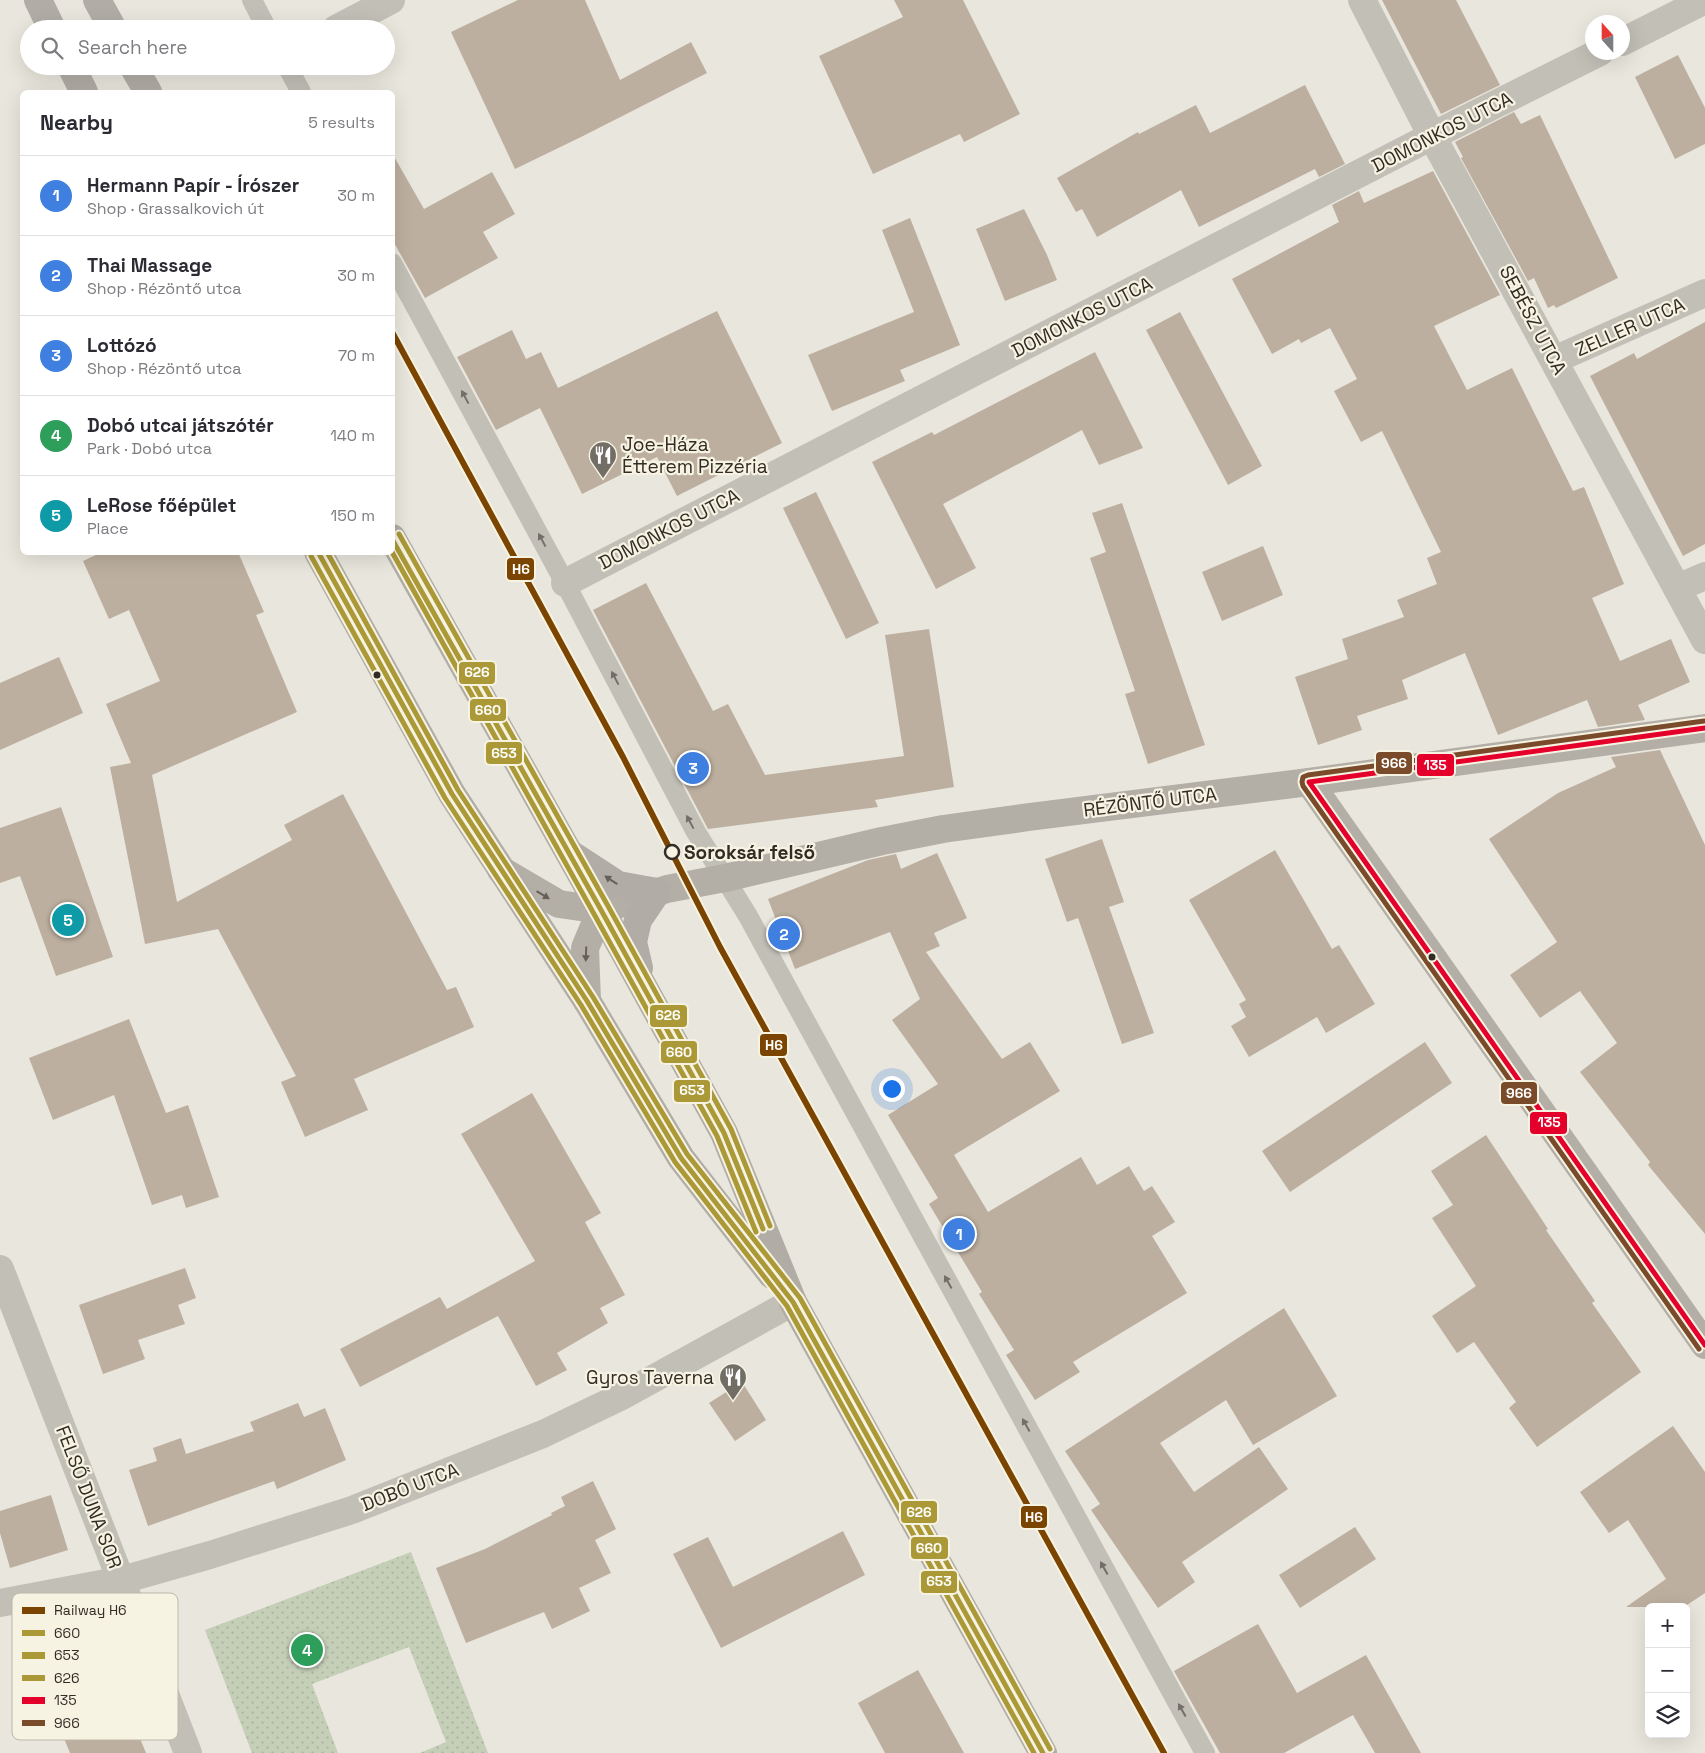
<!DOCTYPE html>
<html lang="en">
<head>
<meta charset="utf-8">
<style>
	:root { --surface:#fff; --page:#f7f7f7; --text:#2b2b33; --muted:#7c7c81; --line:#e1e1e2; --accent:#2563eb }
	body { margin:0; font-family:"Space Grotesk",sans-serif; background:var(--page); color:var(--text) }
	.controls { position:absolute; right:15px; bottom:15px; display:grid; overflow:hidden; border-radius:8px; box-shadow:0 5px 20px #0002 }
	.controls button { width:45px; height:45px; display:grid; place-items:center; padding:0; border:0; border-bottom:1px solid var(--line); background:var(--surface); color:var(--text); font:25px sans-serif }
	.compass { position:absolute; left:1585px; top:15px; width:45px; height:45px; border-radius:50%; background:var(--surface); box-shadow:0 5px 20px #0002; rotate:339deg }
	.you { position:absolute; left:891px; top:1088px; width:18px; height:18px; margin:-12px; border:4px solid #fff; border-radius:50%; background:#1a73e8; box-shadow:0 0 0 8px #1a73e833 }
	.badge { display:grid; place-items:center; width:32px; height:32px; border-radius:50%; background:var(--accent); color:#fff; font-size:16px; font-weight:700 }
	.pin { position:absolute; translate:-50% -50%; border:2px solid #fff; box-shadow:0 1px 5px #0006 }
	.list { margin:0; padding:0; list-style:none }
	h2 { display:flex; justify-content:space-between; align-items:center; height:65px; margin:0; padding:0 20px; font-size:21px }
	h2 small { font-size:16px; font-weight:400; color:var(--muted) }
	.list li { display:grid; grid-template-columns:32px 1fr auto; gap:15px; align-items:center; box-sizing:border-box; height:80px; padding:0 20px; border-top:1px solid var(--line) }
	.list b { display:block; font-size:19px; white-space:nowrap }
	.list p { margin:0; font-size:16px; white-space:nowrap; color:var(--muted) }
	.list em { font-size:16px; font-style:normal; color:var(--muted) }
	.icon { flex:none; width:28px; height:28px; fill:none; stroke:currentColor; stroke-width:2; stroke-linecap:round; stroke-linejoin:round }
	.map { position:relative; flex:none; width:1705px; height:1753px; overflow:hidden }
	.search { position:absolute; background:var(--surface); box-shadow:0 5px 20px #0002; left:20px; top:20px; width:375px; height:55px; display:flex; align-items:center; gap:12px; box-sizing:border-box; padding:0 18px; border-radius:28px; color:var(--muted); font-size:19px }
	.panel { position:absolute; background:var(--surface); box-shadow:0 5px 20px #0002; left:20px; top:90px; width:375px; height:465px; border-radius:8px }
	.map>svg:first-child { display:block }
</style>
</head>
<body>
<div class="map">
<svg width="1705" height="1753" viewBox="0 0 1705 1753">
	<defs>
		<pattern id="park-dots" width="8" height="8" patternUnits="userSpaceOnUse" patternTransform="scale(1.25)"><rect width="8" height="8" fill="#c5cfb8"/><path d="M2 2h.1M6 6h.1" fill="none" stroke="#aab29e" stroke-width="1.8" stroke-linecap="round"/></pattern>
	</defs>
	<rect width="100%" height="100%" fill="#e9e6dd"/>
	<polygon fill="url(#park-dots)" points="411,1552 488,1753 420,1753 446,1742 409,1647 312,1684 338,1753 252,1753 205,1630"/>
	<g fill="#bcaf9f">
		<polygon points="518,0 585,0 620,80 691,42 707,73 583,136 515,169 451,32"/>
		<polygon points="894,0 963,0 1020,114 964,142 960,134 873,174 819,56 903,17"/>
		<polygon points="1382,0 1456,0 1500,85 1441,114"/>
		<polygon points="1678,55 1705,108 1705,144 1675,159 1635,77"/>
		<polygon points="1305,85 1345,164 1319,177 1315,169 1199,227 1181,190 1097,237 1082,209 1076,212 1057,178 1138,132 1139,134 1196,105 1210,133"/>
		<polygon points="1514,112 1521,124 1540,115 1618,278 1556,308 1554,305 1548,308 1534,278 1528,281 1461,158 1463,157 1455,142"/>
		<polygon points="392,153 424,209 492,172 515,214 483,232 498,258 425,298 392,239"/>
		<polygon points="1433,171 1500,295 1434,326 1467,390 1512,368 1573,491 1584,487 1624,584 1592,598 1620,661 1671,639 1690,682 1638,705 1645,720 1598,727 1587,700 1498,735 1465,653 1402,680 1408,699 1357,716 1362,730 1318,745 1295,677 1348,659 1342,639 1404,617 1397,600 1437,584 1427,558 1441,552 1382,431 1361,442 1334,391 1357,379 1330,328 1301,343 1299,339 1272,354 1232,279 1339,222 1332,205 1359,191 1364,203"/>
		<polygon points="1024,209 1047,255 1057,280 1005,301 976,229"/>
		<polygon points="910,218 960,345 900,370 905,381 832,411 808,355 914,312 882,230"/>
		<polygon points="717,311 782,443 677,496 657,457 582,494 540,408 496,430 457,357 512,330 526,359 541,352 558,388"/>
		<polygon points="1180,312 1262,466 1228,485 1146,330"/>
		<polygon points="1705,322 1705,544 1683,556 1590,376 1634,353 1637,359"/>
		<polygon points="1095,352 1143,448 1099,465 1082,430 943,504 976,568 936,589 872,462 932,432 934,435"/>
		<polygon points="816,492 879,623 846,639 783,508"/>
		<polygon points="1122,503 1205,745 1148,764 1125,694 1135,691 1090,558 1106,552 1092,513"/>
		<polygon points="1263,546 1283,595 1222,621 1202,572"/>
		<polygon points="102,552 238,552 264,612 256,615 297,712 152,775 177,902 292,840 284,825 343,794 447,990 456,987 474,1027 354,1079 368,1110 305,1137 281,1082 296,1076 218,929 145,944 110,767 131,763 106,704 160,681 129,610 109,619 83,561"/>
		<polygon points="646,583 713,711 728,704 765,775 904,756 885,635 929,629 954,787 875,800 878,807 708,829 593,610"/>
		<polygon points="59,657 83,713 0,750 0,683"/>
		<polygon points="1660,750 1705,845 1705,1234 1648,1165 1650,1162 1580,1072 1617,1043 1580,991 1540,1018 1510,975 1557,942 1489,839 1558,793 1616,767 1611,757"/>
		<polygon points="61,807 113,957 56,976 20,876 0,883 0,828"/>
		<polygon points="1102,839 1124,902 1109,907 1154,1033 1122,1044 1078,918 1067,922 1045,859"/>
		<polygon points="1275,850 1332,949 1339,945 1375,1004 1326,1033 1317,1017 1249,1057 1231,1026 1246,1017 1239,1004 1246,1000 1189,900"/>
		<polygon points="937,853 967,918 934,933 940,946 926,952 1002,1059 1030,1042 1060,1091 954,1155 988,1212 1081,1157 1097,1185 1129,1166 1144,1191 1152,1186 1175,1222 1152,1236 1187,1293 1073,1362 1080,1372 1035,1400 1006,1355 1014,1350 979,1294 982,1292 929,1204 938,1198 888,1115 938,1084 892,1020 920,999 890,932 795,969 768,899 868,860 896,854 901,869"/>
		<polygon points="129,1019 166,1113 188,1105 219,1197 186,1208 182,1195 152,1205 114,1095 53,1120 29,1058"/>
		<polygon points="1425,1042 1452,1083 1290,1192 1262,1151"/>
		<polygon points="532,1093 601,1213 585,1222 625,1295 600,1308 608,1323 557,1353 567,1370 536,1386 498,1316 360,1387 340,1349 440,1297 447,1309 535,1261 461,1134"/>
		<polygon points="1486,1135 1548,1229 1546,1230 1595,1301 1592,1303 1641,1372 1537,1447 1509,1408 1516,1402 1474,1342 1457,1353 1432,1316 1476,1286 1432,1218 1453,1205 1431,1171"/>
		<polygon points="185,1268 196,1298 178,1305 185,1324 138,1340 145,1359 103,1374 79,1305"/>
		<polygon points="1284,1308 1337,1396 1253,1445 1226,1400 1160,1443 1194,1492 1259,1447 1288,1489 1182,1562 1195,1582 1158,1608 1091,1510 1100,1504 1065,1451"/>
		<polygon points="742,1382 766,1420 735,1441 709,1403"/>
		<polygon points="298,1403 304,1417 325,1408 346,1460 277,1489 274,1481 148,1526 129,1470 157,1461 153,1448 181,1438 186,1454 254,1431 250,1422"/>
		<polygon points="1673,1426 1705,1472 1705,1593 1684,1607 1626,1607 1666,1579 1628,1520 1609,1533 1580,1492"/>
		<polygon points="593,1481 616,1529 595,1540 611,1573 579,1588 590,1611 552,1629 544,1612 466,1643 436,1568 485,1549 552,1515 551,1513 565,1506 561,1497"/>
		<polygon points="51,1495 68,1550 10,1568 0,1533 0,1511"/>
		<polygon points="1355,1527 1376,1559 1300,1608 1279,1575"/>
		<polygon points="843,1531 865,1575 721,1648 673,1554 708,1537 733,1587"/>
		<polygon points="1258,1624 1297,1693 1366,1655 1421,1753 1375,1753 1353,1715 1284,1753 1220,1753 1174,1671"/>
		<polygon points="103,1638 127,1707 146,1753 70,1753 50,1704 75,1694 56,1645"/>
		<polygon points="918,1670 964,1753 885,1753 858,1703"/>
	</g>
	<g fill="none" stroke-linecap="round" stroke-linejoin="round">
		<g stroke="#c2bfb7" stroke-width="20">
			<polyline points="252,0 267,29"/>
			<polyline points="287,66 301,92"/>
			<polyline points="392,263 565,583 696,832 748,916 1205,1753"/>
		</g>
		<g stroke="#c2bfb7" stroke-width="28">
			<polyline points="1362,0 1432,136 1705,640"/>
			<polyline points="336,29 391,0"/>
			<polyline points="1622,42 1705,0"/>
			<polyline points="1554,360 1705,293"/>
			<polyline points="565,583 1432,136 1600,52"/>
			<polyline points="1677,588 1705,576"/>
			<polyline points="0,1269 188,1753"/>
			<polyline points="0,1603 122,1580 210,1555 352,1510 543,1434 620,1397 793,1302"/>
		</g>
		<g stroke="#b3afa7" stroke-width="28">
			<polyline points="1309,782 1705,1345"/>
			<polyline points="501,870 559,904 601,910 667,889 725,878 882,841 943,829 1029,817 1309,782 1705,728"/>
			<polyline points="587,1001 585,948 601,910"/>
		</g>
		<g stroke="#b1ada6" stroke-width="28">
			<polyline points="38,0 52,29"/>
			<polyline points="97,0 113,29"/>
			<polyline points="71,66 84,92"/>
			<polyline points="133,66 148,92"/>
			<polyline points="392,538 601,910 724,1133 793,1302 1043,1753"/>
			<polyline points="318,552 452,794 587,1001 681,1158 772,1275"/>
			<polyline points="572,855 618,885 657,892 638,920 633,942 639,968"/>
		</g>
		<g stroke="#f7f3e3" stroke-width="9">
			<g id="bus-1">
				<polyline points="392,539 601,910 724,1133 763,1229"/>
				<polyline points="318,552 452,794 587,1001 681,1158 793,1302 1043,1753"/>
			</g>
		</g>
		<g stroke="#f7f3e3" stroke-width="9">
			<g id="bus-2">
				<polyline points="392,552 594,914 717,1136 756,1232"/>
				<polyline points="311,556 445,798 581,1005 675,1162 787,1306 1034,1753"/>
			</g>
		</g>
		<g stroke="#f7f3e3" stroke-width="9">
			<g id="bus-3">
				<polyline points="399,534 608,906 731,1129 770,1226"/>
				<polyline points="327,552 458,790 593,997 687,1154 800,1298 1050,1749"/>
			</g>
		</g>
		<g stroke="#f7f3e3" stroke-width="9">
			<polyline id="bus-4" points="1705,728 1309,782 1705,1345"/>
		</g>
		<g stroke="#f7f3e3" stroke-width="9">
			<polyline id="bus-5" points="1699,1349 1303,786 1302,782 1303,777 1308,775 1704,721"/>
		</g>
		<use href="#bus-1" stroke="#ab9937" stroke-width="5"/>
		<use href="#bus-2" stroke="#ab9937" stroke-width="5"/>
		<use href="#bus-3" stroke="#ab9937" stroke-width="5"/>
		<use href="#bus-4" stroke="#e4002b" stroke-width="5"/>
		<use href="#bus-5" stroke="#7a4b2a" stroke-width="5"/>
		<g stroke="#f7f3e3" stroke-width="10">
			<polyline id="rail-1" points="392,332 623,757 720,947 1164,1753"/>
		</g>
		<use href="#rail-1" stroke="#7b4400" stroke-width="6"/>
	</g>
	<defs><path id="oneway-solid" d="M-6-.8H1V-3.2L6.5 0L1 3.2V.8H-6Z" transform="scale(1.25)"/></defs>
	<g fill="#736e67">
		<use href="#oneway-solid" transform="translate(465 397) rotate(-118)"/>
		<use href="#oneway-solid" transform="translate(542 540) rotate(-118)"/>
		<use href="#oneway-solid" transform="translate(615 678) rotate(-118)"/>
		<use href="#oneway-solid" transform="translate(690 822) rotate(-118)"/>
		<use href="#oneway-solid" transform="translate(948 1282) rotate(-119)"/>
		<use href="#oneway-solid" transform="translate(1026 1425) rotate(-119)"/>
		<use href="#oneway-solid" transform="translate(1104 1568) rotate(-119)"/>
		<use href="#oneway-solid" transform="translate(1182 1710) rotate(-119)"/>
	</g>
	<use fill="#656059" href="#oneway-solid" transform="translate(611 880) rotate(-147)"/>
	<g fill="#666059">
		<use href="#oneway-solid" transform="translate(543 895) rotate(31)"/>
		<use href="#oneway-solid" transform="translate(586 954) rotate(92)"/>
	</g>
	<defs>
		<g id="restaurant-pin" transform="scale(1.4375)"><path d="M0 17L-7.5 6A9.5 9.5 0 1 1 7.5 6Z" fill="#726d65" stroke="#f7f3e3"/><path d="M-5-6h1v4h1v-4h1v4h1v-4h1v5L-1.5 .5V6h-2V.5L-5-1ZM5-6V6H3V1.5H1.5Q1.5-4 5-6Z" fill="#fff"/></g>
	</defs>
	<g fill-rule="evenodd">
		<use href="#restaurant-pin" x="603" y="455"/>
		<use href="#restaurant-pin" x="733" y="1377"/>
	</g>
	<g fill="#322c25" stroke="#f7f3e3" stroke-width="2">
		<circle cx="377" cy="675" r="4.5"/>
		<circle cx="1432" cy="957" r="4.5"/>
	</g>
	<circle fill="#f7f3e3" stroke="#322c25" stroke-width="2.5" cx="672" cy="852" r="7"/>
	<g text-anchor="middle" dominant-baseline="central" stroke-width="4.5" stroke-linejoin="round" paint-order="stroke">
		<g font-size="19" fill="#322c25" stroke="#f7f3e3">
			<text transform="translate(1442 132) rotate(-27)">DOMONKOS UTCA</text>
			<text transform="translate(1082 317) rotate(-27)">DOMONKOS UTCA</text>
			<text transform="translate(1533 320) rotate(62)">SEBÉSZ UTCA</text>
			<text transform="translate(1630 327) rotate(-24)">ZELLER UTCA</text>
			<text transform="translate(669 529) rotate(-27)">DOMONKOS UTCA</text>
			<text transform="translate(1150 802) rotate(-7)">RÉZÖNTŐ UTCA</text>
			<text transform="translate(410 1487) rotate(-21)">DOBÓ UTCA</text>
			<text transform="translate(89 1497) rotate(69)">FELSŐ DUNA SOR</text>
		</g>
		<g font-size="19" fill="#322c25" stroke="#f7f3e3" text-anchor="start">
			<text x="622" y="444">Joe-Háza<tspan x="622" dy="22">Étterem Pizzéria</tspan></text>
			<text x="714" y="1377" text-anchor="end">Gyros Taverna</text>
		</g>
		<g font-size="19" font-weight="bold" fill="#322c25" stroke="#f7f3e3" text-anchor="start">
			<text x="684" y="852">Soroksár felső</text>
		</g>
	</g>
	<rect x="12" y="1593" width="166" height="147" rx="8" fill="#f7f3e3" stroke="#bcb7aa" stroke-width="1"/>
	<rect x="22" y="1607" width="23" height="7" fill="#7b4400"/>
	<rect x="22" y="1630" width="23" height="6" fill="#ab9937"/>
	<rect x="22" y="1652" width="23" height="7" fill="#ab9937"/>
	<rect x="22" y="1675" width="23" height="6" fill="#ab9937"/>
	<rect x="22" y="1697" width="23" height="7" fill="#e4002b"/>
	<rect x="22" y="1720" width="23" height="6" fill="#7a4b2a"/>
	<g font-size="14" fill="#322c25">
		<text x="54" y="1615">Railway H6</text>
		<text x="54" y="1638">660</text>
		<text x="54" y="1660">653</text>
		<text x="54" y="1683">626</text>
		<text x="54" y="1705">135</text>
		<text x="54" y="1728">966</text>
	</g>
	<g stroke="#f7f3e3" stroke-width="2">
		<rect x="506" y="557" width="29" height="24" rx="5" fill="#7b4400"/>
		<rect x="458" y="661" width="38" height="24" rx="5" fill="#ab9937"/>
		<rect x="469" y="698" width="38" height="24" rx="5" fill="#ab9937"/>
		<rect x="485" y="741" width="38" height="24" rx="5" fill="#ab9937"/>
		<rect x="1375" y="751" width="38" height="24" rx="5" fill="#7a4b2a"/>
		<rect x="1416" y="753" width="39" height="24" rx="5" fill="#e4002b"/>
		<rect x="649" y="1004" width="39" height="24" rx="5" fill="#ab9937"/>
		<rect x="759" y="1033" width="29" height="24" rx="5" fill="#7b4400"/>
		<rect x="660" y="1040" width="38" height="24" rx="5" fill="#ab9937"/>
		<rect x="673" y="1079" width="38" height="24" rx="5" fill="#ab9937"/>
		<rect x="1500" y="1081" width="38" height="24" rx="5" fill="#7a4b2a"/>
		<rect x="1529" y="1111" width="39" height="24" rx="5" fill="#e4002b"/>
		<rect x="900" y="1500" width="38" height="24" rx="5" fill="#ab9937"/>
		<rect x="1020" y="1505" width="28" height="24" rx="5" fill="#7b4400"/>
		<rect x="910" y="1536" width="39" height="24" rx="5" fill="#ab9937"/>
		<rect x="920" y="1570" width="38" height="24" rx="5" fill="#ab9937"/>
	</g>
	<g font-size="14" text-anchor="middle" font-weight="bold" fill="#fff">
		<text x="521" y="574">H6</text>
		<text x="477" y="677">626</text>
		<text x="488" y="715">660</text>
		<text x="504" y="758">653</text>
		<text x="1394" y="768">966</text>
		<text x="1435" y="770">135</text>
		<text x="668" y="1020">626</text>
		<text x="774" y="1050">H6</text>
		<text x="679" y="1057">660</text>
		<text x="692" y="1095">653</text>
		<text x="1519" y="1098">966</text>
		<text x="1549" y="1127">135</text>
		<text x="919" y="1517">626</text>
		<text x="1034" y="1522">H6</text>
		<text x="929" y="1553">660</text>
		<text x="939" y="1586">653</text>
	</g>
</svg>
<div class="controls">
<button>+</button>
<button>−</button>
<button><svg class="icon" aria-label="layers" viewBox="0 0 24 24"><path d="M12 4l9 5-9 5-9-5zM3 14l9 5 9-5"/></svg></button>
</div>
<svg class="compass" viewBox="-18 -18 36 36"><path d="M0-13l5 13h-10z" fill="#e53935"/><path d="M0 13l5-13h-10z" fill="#7c7c81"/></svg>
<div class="you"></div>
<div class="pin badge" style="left:959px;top:1234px;background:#3f7fe0">1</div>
<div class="pin badge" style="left:784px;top:934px;background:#3f7fe0">2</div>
<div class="pin badge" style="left:693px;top:768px;background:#3f7fe0">3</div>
<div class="pin badge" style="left:307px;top:1650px;background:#2e9e5b">4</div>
<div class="pin badge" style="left:68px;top:920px;background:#0f9aa8">5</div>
<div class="search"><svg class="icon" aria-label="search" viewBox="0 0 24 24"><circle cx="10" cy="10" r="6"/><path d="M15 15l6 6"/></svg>Search here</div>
<section class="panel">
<h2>Nearby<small>5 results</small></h2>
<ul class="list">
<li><span class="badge" style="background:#3f7fe0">1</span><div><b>Hermann Papír - Írószer</b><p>Shop · Grassalkovich út</p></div><em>30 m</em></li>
<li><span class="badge" style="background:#3f7fe0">2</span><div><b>Thai Massage</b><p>Shop · Rézöntő utca</p></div><em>30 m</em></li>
<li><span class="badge" style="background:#3f7fe0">3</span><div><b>Lottózó</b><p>Shop · Rézöntő utca</p></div><em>70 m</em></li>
<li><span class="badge" style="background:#2e9e5b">4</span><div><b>Dobó utcai játszótér</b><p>Park · Dobó utca</p></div><em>140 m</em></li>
<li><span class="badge" style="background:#0f9aa8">5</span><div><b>LeRose főépület</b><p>Place</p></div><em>150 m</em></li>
</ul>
</section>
</div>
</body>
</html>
